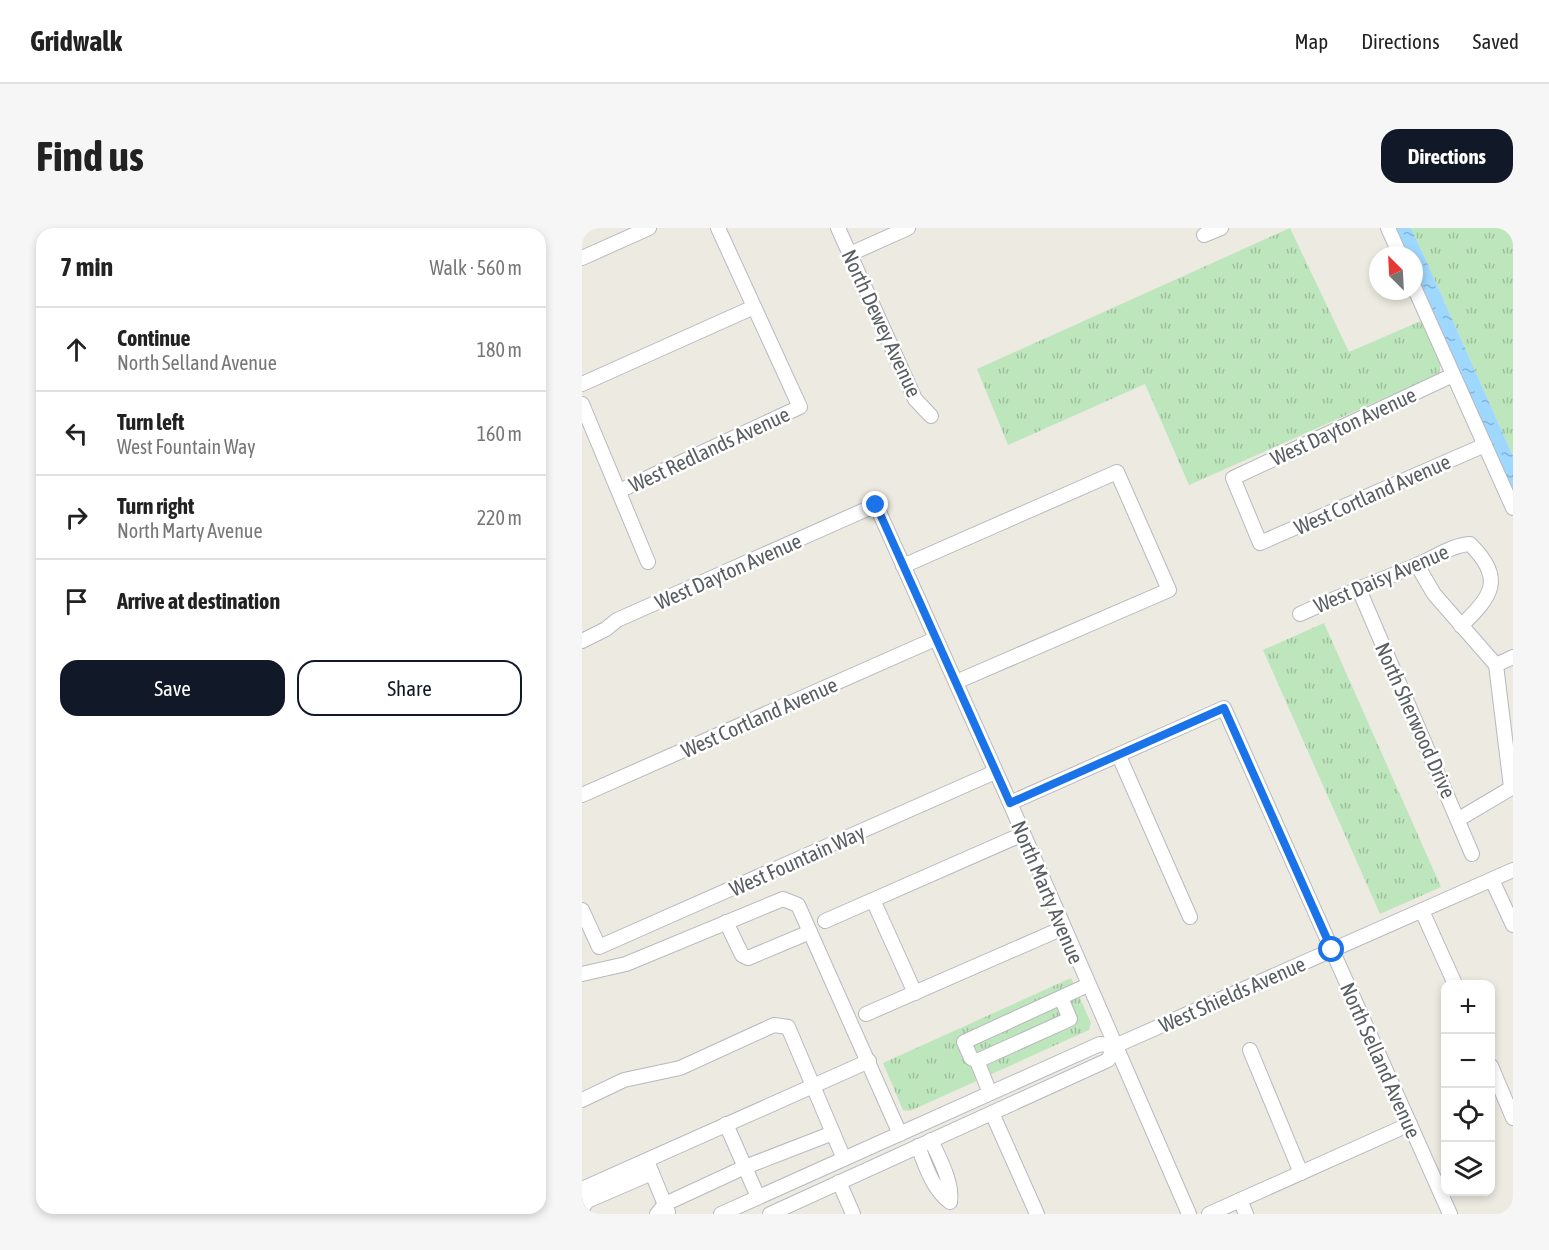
<!DOCTYPE html>
<html lang="en">
<head>
<meta charset="utf-8">
<style>
	:root { --surface:#fff; --page:#f6f6f6; --text:#222; --muted:#767676; --line:#e0e0e0; --accent:#111827 }
	body { margin:0; font-family:"Asap Condensed",sans-serif; background:var(--page); color:var(--text) }
	.controls { position:absolute; right:18px; bottom:18px; display:grid; overflow:hidden; border-radius:12px; box-shadow:0 3px 9px #0003 }
	.controls button { width:54px; height:54px; display:grid; place-items:center; padding:0; border:0; border-bottom:2px solid var(--line); background:var(--surface); color:var(--text); font:30px sans-serif }
	.compass { position:absolute; left:787px; top:18px; width:54px; height:54px; border-radius:50%; background:var(--surface); box-shadow:0 3px 9px #0003; rotate:336deg }
	.stop { position:absolute; width:18px; height:18px; margin:-14px; border:4px solid #1a73e8; border-radius:50%; background:#fff }
	.stop.end { background:#1a73e8; border-color:#fff; box-shadow:0 2px 6px #0008 }
	.list { margin:0; padding:0; list-style:none }
	h2 { display:flex; justify-content:space-between; align-items:center; height:78px; margin:0; padding:0 24px; font-size:26px }
	h2 small { font-size:20px; font-weight:400; color:var(--muted) }
	.list li { display:grid; grid-template-columns:39px 1fr auto; gap:18px; align-items:center; box-sizing:border-box; height:84px; padding:0 24px; border-top:2px solid var(--line) }
	.list b { display:block; font-size:22px; white-space:nowrap }
	.list p { margin:0; font-size:20px; white-space:nowrap; color:var(--muted) }
	.list em { font-size:20px; font-style:normal; color:var(--muted) }
	.actions { display:flex; gap:12px; padding:18px 24px }
	.actions a { flex:1; padding:14px 0; border:2px solid var(--accent); border-radius:18px; text-align:center; font-size:21px; color:var(--accent) }
	.actions .main { background:var(--accent); color:#fff }
	.icon { flex:none; width:33px; height:33px; fill:none; stroke:currentColor; stroke-width:2; stroke-linecap:round; stroke-linejoin:round }
	.map { position:relative; flex:none; width:931px; height:986px; overflow:hidden; border-radius:18px }
	header { display:flex; align-items:center; gap:36px; box-sizing:border-box; height:84px; padding:0 30px; background:var(--surface); border-bottom:2px solid var(--line) }
	header strong { font-size:28px }
	nav { display:flex; gap:33px; margin-inline-start:auto; font-size:21px }
	.intro { display:flex; align-items:center; justify-content:space-between; box-sizing:border-box; height:144px; padding:0 36px }
	h1 { margin:0; font-size:42px }
	.button { padding:15px 27px; border-radius:18px; background:var(--accent); color:#fff; font-size:21px; font-weight:700 }
	main { display:flex; gap:36px; padding:0 36px }
	aside { flex:1; background:var(--surface); border-radius:18px; box-shadow:0 3px 9px #0003 }
	.map>svg:first-child { display:block }
</style>
</head>
<body>
<header>
<strong>Gridwalk</strong>
<nav><a>Map</a><a>Directions</a><a>Saved</a></nav>
</header>
<div class="intro"><h1>Find us</h1><a class="button">Directions</a></div>
<main>
<aside>
<h2>7 min<small>Walk · 560 m</small></h2>
<ul class="list">
<li><svg class="icon" aria-label="ahead" viewBox="0 0 24 24"><path d="M12 20V5M6 11l6-6 6 6"/></svg><div><b>Continue</b><p>North Selland Avenue</p></div><em>180 m</em></li>
<li><svg class="icon" aria-label="left" viewBox="0 0 24 24"><path d="M17 20v-9H6M10 6l-5 5 5 5"/></svg><div><b>Turn left</b><p>West Fountain Way</p></div><em>160 m</em></li>
<li><svg class="icon" aria-label="right" viewBox="0 0 24 24"><path d="M7 20v-9h11M14 6l5 5-5 5"/></svg><div><b>Turn right</b><p>North Marty Avenue</p></div><em>220 m</em></li>
<li><svg class="icon" aria-label="arrive" viewBox="0 0 24 24"><path d="M6 21V4h12l-3 4 3 4H6"/></svg><div><b>Arrive at destination</b></div></li>
</ul>
<div class="actions"><a class="main">Save</a><a>Share</a></div>
</aside>
<div class="map">
<svg width="931" height="986" viewBox="0 0 931 986">
	<defs>
		<pattern id="grass-tufts" width="24" height="20" patternUnits="userSpaceOnUse" patternTransform="scale(1.5)"><rect width="24" height="20" fill="#bee6bc"/><path d="M3 7l-1-3M5 7V3M7 7l1-3M15 17l-1-3M17 17v-4M19 17l1-3" fill="none" stroke="#9dbe9c"/></pattern>
		<pattern id="water-ripples" width="26" height="14" patternUnits="userSpaceOnUse" patternTransform="scale(1.5)"><rect width="26" height="14" fill="#9fd8ff"/><path d="M2 4q2-2 4 0t4 0M15 11q2-2 4 0t4 0" fill="none" stroke="#85b2d2"/></pattern>
	</defs>
	<rect width="100%" height="100%" fill="#edeae1"/>
	<g fill="url(#grass-tufts)">
		<polygon points="708,0 767,124 841,92 859,133 857,146 607,257 563,156 426,217 395,141"/>
		<polygon points="829,0 931,0 931,228 843,30"/>
		<polygon points="742,395 859,659 798,686 681,422"/>
		<polygon points="489,750 509,795 507,802 328,883 321,882 301,835"/>
	</g>
	<polygon fill="url(#water-ripples)" points="811,0 829,0 843,30 931,228 931,268 832,46 832,27 823,27"/>
	<g fill="none" stroke-linecap="round" stroke-linejoin="round">
		<g stroke="#b6b9be" stroke-width="16">
			<g id="minor">
				<polyline points="256,0 333,171 349,188"/>
				<polyline points="806,0 818,27"/>
				<polyline points="622,7 639,0"/>
				<polyline points="268,26 326,0"/>
				<polyline points="0,30 67,0"/>
				<polyline points="832,59 931,280"/>
				<polyline points="871,147 651,250 678,315 903,217"/>
				<polyline points="0,156 172,79"/>
				<polyline points="0,176 66,334"/>
				<polyline points="37,263 218,179 136,0"/>
				<polyline points="835,337 852,366 914,437 929,559"/>
				<polyline points="321,338 535,244 587,362 374,454"/>
				<polyline points="776,359 890,626"/>
				<path d="M718,386C757,368 797,353 837,336C854,329 870,317 888,316C923,351 910,368 879,398"/>
				<polyline points="0,413 24,401 35,392 294,277 428,575 607,986"/>
				<polyline points="914,437 931,429"/>
				<polyline points="537,528 608,689"/>
				<polyline points="0,567 353,411"/>
				<polyline points="428,575 642,480 868,986"/>
				<polyline points="877,591 931,559"/>
				<polyline points="910,652 931,697"/>
				<polyline points="291,672 333,765"/>
				<polyline points="0,682 17,719 413,544"/>
				<polyline points="840,683 873,756"/>
				<polyline points="243,693 441,606"/>
				<polyline points="144,694 160,727 166,730 228,704"/>
				<polyline points="0,746 44,736 201,671 216,677 318,906"/>
				<polyline points="284,786 481,700"/>
				<polyline points="668,822 719,945"/>
				<polyline points="395,833 389,830 382,814 506,757"/>
				<polyline points="909,838 931,890"/>
				<polyline points="408,865 395,833 488,791 479,770"/>
				<polyline points="0,872 42,852 98,840 192,797 206,799 262,931"/>
				<polyline points="410,885 455,986"/>
				<polyline points="144,896 176,969"/>
				<path d="M336,918C343,937 351,962 368,974C371,954 357,930 349,912"/>
				<polyline points="67,938 86,984"/>
				<polyline points="257,954 271,986"/>
				<polyline points="0,961 287,833"/>
				<polyline points="658,972 664,986"/>
				<polyline points="0,981 5,973 70,945"/>
				<polyline points="75,986 83,976 163,939 251,905"/>
				<polyline points="139,986 518,816 533,818 931,642"/>
				<polyline points="188,986 526,832 533,818"/>
				<polyline points="627,986 828,896"/>
			</g>
		</g>
		<use href="#minor" stroke="#fff" stroke-width="14"/>
	</g>
	<g fill="none" stroke-linecap="round" stroke-linejoin="round">
		<polyline stroke="#1a73e8" stroke-width="8" points="294,277 428,575 642,480 750,722"/>
	</g>
	<g text-anchor="middle" dominant-baseline="central" stroke-width="5" stroke-linejoin="round" paint-order="stroke">
		<g font-size="21" fill="#595e62" stroke="#fff">
			<text transform="translate(300 95) rotate(65)">North Dewey Avenue</text>
			<text transform="translate(761 198) rotate(-25)">West Dayton Avenue</text>
			<text transform="translate(127 221) rotate(-25)">West Redlands Avenue</text>
			<text transform="translate(790 266) rotate(-24)">West Cortland Avenue</text>
			<text transform="translate(146 343) rotate(-24)">West Dayton Avenue</text>
			<text transform="translate(799 350) rotate(-23)">West Daisy Avenue</text>
			<text transform="translate(177 489) rotate(-24)">West Cortland Avenue</text>
			<text transform="translate(834 492) rotate(66)">North Sherwood Drive</text>
			<text transform="translate(215 632) rotate(-24)">West Fountain Way</text>
			<text transform="translate(466 664) rotate(67)">North Marty Avenue</text>
			<text transform="translate(650 766) rotate(-24)">West Shields Avenue</text>
			<text transform="translate(799 832) rotate(66)">North Selland Avenue</text>
		</g>
	</g>
</svg>
<div class="controls">
<button>+</button>
<button>−</button>
<button><svg class="icon" aria-label="locate" viewBox="0 0 24 24"><circle cx="12" cy="12" r="6"/><path d="M12 2v4M12 18v4M2 12h4M18 12h4"/></svg></button>
<button><svg class="icon" aria-label="layers" viewBox="0 0 24 24"><path d="M12 4l9 5-9 5-9-5zM3 14l9 5 9-5"/></svg></button>
</div>
<svg class="compass" viewBox="-18 -18 36 36"><path d="M0-13l5 13h-10z" fill="#e53935"/><path d="M0 13l5-13h-10z" fill="#767676"/></svg>
<div class="stop" style="left:750px;top:722px"></div>
<div class="stop end" style="left:294px;top:277px"></div>
</div>
</main>
</body>
</html>
